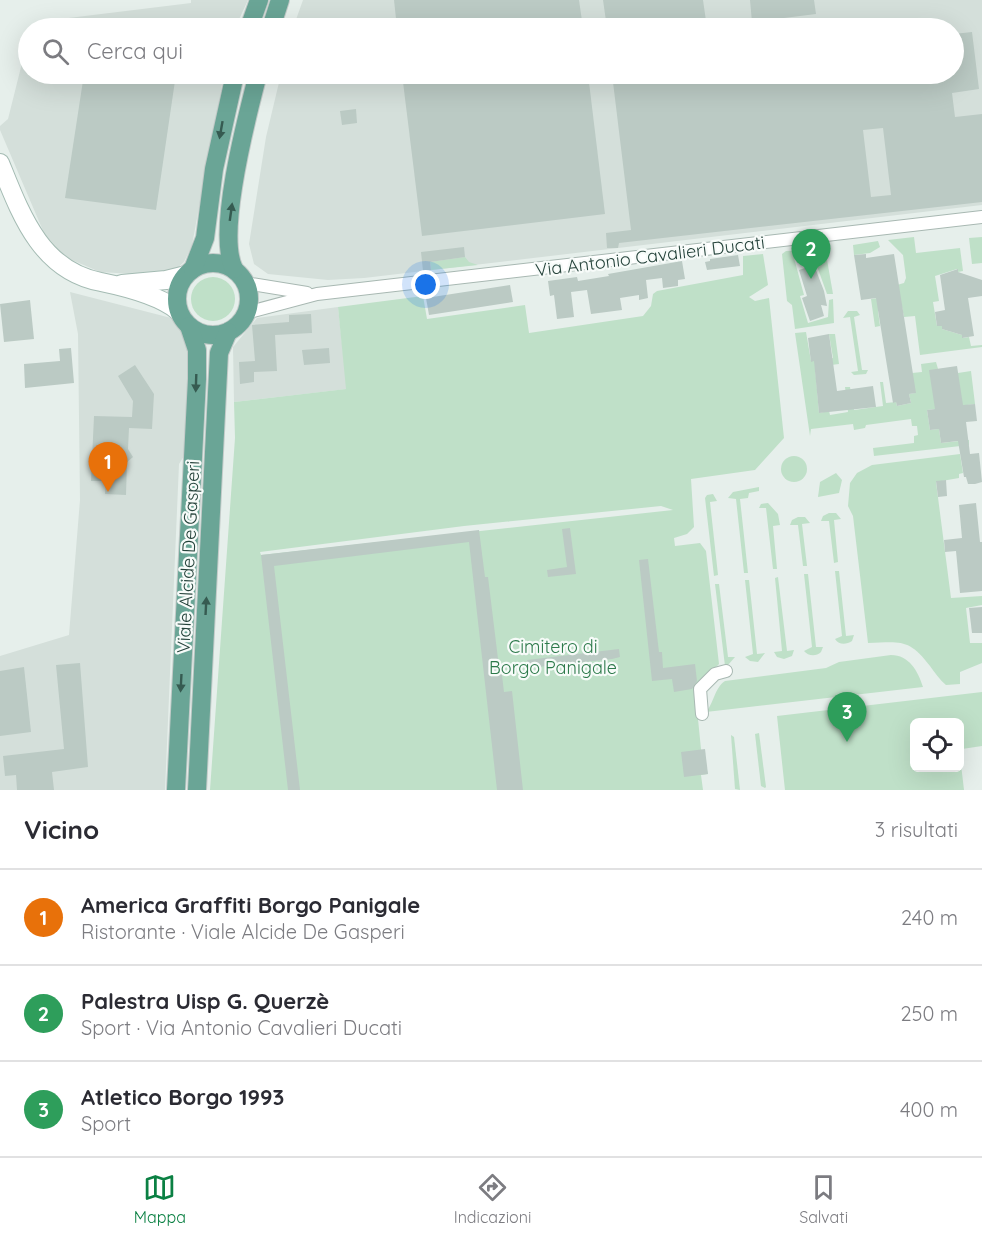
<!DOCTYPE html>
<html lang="it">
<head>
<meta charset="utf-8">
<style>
	:root { --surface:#fff; --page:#f7f7f7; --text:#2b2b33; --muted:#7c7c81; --line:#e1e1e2; --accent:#0b8043 }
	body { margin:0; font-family:Quicksand,sans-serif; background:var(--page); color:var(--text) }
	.controls { position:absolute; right:18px; bottom:18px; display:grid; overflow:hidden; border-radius:9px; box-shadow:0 6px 24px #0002 }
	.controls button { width:54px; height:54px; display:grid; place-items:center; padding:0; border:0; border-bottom:2px solid var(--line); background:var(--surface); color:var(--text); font:30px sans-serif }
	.you { position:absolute; left:426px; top:285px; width:21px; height:21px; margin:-15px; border:4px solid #fff; border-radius:50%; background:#1a73e8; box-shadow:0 0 0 9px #1a73e833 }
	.badge { display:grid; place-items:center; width:39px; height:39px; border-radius:50%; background:var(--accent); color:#fff; font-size:20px; font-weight:700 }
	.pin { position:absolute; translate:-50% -50px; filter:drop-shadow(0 2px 3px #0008) }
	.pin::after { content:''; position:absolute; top:32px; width:21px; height:18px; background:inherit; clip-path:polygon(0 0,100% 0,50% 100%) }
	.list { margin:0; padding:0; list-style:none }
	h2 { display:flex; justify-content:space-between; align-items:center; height:78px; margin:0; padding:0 24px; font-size:26px }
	h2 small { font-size:20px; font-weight:400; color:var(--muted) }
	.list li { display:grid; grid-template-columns:39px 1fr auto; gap:18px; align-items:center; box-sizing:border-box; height:96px; padding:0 24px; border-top:2px solid var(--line) }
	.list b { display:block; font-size:22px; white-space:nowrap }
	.list p { margin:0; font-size:20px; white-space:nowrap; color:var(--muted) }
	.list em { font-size:20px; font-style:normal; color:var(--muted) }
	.icon { flex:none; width:33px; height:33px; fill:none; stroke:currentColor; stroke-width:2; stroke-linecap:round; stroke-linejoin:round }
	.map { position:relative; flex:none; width:982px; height:790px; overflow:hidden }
	.search { position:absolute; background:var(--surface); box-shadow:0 6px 24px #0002; left:18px; right:18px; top:18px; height:66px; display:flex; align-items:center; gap:15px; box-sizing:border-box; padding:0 21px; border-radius:33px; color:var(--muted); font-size:22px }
	.sheet { height:366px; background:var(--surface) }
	nav { display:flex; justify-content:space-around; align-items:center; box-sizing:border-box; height:84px; border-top:2px solid var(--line); background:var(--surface); font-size:16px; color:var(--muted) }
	nav a { display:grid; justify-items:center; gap:3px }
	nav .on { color:var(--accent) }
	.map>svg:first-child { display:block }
</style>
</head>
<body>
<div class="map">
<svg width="982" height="790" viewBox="0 0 982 790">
	<rect width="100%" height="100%" fill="#e6efeb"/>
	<g fill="#d4dfda">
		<polygon points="191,0 248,0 235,28 31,28 36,22 191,3"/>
		<polygon points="303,0 982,0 982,205 364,278 328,280 268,274 254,264 249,244 266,137 281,74 954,74 954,28 293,28"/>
		<polygon points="28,39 28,74 224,74 192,245 184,262 174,271 150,275 100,272 65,257 44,233 0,130 0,126 8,119"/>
		<polygon points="70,292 179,320 187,334 191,348 184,456 179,464 165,790 0,790 0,656 69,635 80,500 78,334"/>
		<polygon points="338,307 347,389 234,402 233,347 257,318"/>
	</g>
	<g fill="#bfe0c8" fill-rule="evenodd">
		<polygon points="914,237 916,253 960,248 963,271 958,272 957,269 935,276 939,301 933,302 937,326 942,326 942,329 962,335 963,338 969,337 971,346 982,345 982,347 920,355 915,316 904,317 902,307 878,311 880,326 875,327 871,299 899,295 897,285 904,283 906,278 903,255 888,240"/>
		<polygon points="982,237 982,263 972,264 969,238"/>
		<polygon points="878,241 880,247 870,253 854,255 853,245"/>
		<polygon points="808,250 812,263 808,264 804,255 794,258 804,295 800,296 808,323 828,317 829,300 833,299 834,323 795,329 792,305 787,301 782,254 786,251"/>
		<path d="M763,254L768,285L749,297L755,301L769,298L784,438L755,470L691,479L694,527L687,534L674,538L675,546L700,543L706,551L719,664L695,689L701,749L708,774L701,775L703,790H210L235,438L234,402L346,389L338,307L423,296L427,319L525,305L529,333L643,316L651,306L653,294L657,291L743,275V256ZM661,506L673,510L261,555L260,552L464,526Z"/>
		<polygon points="826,254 833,294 827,294 813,255"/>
		<polygon points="465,257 469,262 478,265 431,270 430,262"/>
		<circle cx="213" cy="299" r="22"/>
		<polygon points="848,311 857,311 860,315 854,317 862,370 868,370 866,374 854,375 851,372 858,371 850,317 843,318"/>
		<polygon points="806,332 811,361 833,358 829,334 835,334 839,364 815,367 819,413 829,411 830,415 848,412 845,387 850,387 854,410 883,406 880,382 883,382 886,403 896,402 897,406 911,403 909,394 915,393 912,373 922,372 921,364 936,362 938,369 958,373 971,371 975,404 927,410 930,430 939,429 941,443 969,440 969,445 874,456 873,448 914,443 914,436 918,435 917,426 912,426 911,419 866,425 865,428 854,430 853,424 811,429 810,436 795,333"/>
		<path d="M960,454L963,473L959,474V478L936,482L951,598L982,596V605L966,608L970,643H982V663L960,672V684L946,685C940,680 935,673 930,666C909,638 900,642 868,643L853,516L848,506L850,483L857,473L872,465Z"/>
		<circle cx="794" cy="469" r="13"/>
		<polygon points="836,473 842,480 839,493 818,497 820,482"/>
		<polygon points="759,487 759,491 749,493 748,498 740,499 748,573 744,573 736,499 728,498 733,492"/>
		<polygon points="713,494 717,501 710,502 718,575 714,576 705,498 707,495"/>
		<polygon points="768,503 778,514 780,525 773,526 777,569 773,569 766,508 759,508 761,504"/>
		<polygon points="829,513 836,513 841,519 834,520 838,562 834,563 829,521 821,521 823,516"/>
		<polygon points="798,517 805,517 810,523 802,524 807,566 803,566 798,525 790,525 792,520"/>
		<path d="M835,571H839L846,636L854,635L852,641C846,645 839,645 835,639L842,636Z"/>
		<path d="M804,574H808L816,647H823L821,652C816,657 808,656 804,651L812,647Z"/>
		<polygon points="778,577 787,651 794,650 792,656 784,659 777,657 774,652 782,651 775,578"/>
		<polygon points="745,580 749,580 757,654 765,653 758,662 750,661 745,657 753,654"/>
		<polygon points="715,584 719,584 728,657 735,657 728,665 725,666"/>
		<path d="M891,655C909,655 918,671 923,687L706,712C713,705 715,687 725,681L826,668L839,662Z"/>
		<path d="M982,692V746L962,749L963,755L960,756L964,790H785L777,716ZM914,722H960V768H914Z"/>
		<polygon points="759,733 766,787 765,788 761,786 755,734"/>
		<polygon points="731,735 734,737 740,790 735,789"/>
	</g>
	<g fill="#bbcac4" fill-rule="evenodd">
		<polygon points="394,0 579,0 583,28 397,28"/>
		<polygon points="603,0 703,0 707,28 607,28"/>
		<polygon points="750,0 814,0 816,14 752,22"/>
		<path d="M972,32L979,89L952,93L955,117L982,114V202L619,243L618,248H607L606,233L631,230L612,74H954V34ZM883,128L891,195L871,197L863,130Z"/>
		<polygon points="84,74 176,74 156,210 65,198"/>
		<polygon points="402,74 588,74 605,214 422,236"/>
		<polygon points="356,109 357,123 342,125 340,111"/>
		<polygon points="464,247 465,257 430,262 431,270 423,271 421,252"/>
		<polygon points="866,254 866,258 894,254 916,393 909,394 911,403 897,406 896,402 893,403 876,298 861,300 854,255"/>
		<polygon points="738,255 740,266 707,270 705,262 710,261 710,259"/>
		<polygon points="682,261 685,279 678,280 678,286 663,288 662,278 646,280 648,298 639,300 639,295 620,298 622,310 591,314 587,290 571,292 574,317 557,319 554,295 550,296 548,281 577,277 578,281 609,276 608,274"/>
		<polygon points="814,265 824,291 827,306 821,305 824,316 810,321 802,298 807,296 799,270"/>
		<polygon points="958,269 958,272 982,280 982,296 968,298 974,336 962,338 962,335 942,329 942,326 937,326 935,312 945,310 940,275"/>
		<polygon points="510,285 513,302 429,315 426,298"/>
		<polygon points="30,300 34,339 4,342 0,304"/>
		<polygon points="311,314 312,333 275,335 277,371 254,372 254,382 240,384 239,362 255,361 252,325 289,322 289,315"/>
		<polygon points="829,334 837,391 873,386 876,407 819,413 814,361 811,362 808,338"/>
		<polygon points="71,348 74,383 25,388 24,364 60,361 59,349"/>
		<polygon points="329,348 330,363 304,365 302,350"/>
		<polygon points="135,365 154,394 152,429 129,428 128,449 133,457 127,462 126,495 105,494 106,481 91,481 94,416 132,417 133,401 118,376"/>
		<polygon points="957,366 963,405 975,404 977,421 966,422 970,454 979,453 982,482 975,484 968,484 966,477 964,477 958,441 941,443 939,429 930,430 927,410 935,409 929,370"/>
		<polygon points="946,480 947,496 938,497 936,481"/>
		<polygon points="976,503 980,542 982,542 982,591 960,593 956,551 945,552 944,540 962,538 959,505"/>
		<polygon points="570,528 576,574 548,577 547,570 567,567 562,529"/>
		<polygon points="479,530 485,577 488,577 499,667 501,667 504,692 512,691 523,790 497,790 469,542 274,566 300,790 288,790 261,555"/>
		<polygon points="648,559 659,652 662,652 663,668 695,664 697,681 692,689 674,692 672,679 652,681 639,560"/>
		<polygon points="982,607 982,633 972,633 969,608"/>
		<polygon points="619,649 620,657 612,659 528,668 527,660"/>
		<polygon points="80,663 88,767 52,772 54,790 17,790 16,775 5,776 3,756 64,749 56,665"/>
		<polygon points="24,667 31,732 0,736 0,671"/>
		<polygon points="705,749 708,774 684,777 681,752"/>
	</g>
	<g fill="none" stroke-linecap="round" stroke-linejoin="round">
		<g stroke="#a8b8b2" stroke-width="14">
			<g id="street">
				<polyline points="245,283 307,293"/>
				<polyline points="246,313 317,294 982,217"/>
				<polyline points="702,714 700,689 715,674 726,671"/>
			</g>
		</g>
		<g stroke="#a4bbb3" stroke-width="20">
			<g id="secondary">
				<path d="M0,163C21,215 41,271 101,282C125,287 159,295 178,311"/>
				<polyline points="122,284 166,280 186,275"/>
			</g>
		</g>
		<g stroke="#c2cac8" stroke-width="20">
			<g id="primary">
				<polyline points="249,28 259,0"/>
				<polyline points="271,28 280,0"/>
				<circle cx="213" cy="299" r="36"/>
				<polyline points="193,269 205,238 214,169 235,74"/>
				<path d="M234,269C216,232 247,116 258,74"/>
				<polyline points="176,790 197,379 197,350 189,326"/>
				<polyline points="197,790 219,353 228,332"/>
			</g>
		</g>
		<use href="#street" stroke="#fff" stroke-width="12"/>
		<use href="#secondary" stroke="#fff" stroke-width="18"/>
		<use href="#primary" stroke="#6aa596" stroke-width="18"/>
	</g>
	<defs><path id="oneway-solid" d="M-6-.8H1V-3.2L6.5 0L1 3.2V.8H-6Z" transform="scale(1.5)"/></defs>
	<g fill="#365b51">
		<use href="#oneway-solid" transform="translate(221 130) rotate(100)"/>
		<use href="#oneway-solid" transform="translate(231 212) rotate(-82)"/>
		<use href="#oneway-solid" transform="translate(196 383) rotate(92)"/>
		<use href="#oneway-solid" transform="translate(206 606) rotate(-87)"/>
		<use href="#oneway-solid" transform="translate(181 683) rotate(93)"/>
	</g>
	<g text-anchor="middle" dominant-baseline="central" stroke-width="4.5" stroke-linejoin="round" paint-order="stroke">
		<g font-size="18" fill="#24423a" stroke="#f7fbf9">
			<text transform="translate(650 256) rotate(-7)">Via Antonio Cavalieri Ducati</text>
			<text transform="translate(188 557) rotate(-87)">Viale Alcide De Gasperi</text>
		</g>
		<g font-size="18" fill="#2d7a4b" stroke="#f7fbf9">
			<text x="553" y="646">Cimitero di<tspan x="553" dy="21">Borgo Panigale</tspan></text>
		</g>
	</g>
</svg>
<div class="controls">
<button><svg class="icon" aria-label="locate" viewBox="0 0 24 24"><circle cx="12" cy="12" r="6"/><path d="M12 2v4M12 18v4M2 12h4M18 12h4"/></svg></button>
</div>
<div class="you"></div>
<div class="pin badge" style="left:108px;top:492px;background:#e8710a">1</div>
<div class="pin badge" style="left:811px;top:279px;background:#2e9e5b">2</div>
<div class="pin badge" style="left:847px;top:742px;background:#2e9e5b">3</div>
<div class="search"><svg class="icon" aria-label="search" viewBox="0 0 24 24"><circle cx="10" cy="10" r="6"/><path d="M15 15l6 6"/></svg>Cerca qui</div>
</div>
<section class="sheet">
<h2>Vicino<small>3 risultati</small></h2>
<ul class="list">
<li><span class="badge" style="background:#e8710a">1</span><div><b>America Graffiti Borgo Panigale</b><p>Ristorante · Viale Alcide De Gasperi</p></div><em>240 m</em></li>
<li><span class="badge" style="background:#2e9e5b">2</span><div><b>Palestra Uisp G. Querzè</b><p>Sport · Via Antonio Cavalieri Ducati</p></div><em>250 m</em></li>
<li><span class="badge" style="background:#2e9e5b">3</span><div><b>Atletico Borgo 1993</b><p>Sport</p></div><em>400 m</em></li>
</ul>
</section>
<nav>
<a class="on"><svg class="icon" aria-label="map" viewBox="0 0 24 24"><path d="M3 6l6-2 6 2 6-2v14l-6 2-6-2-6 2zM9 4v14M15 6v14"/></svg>Mappa</a>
<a><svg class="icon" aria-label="directions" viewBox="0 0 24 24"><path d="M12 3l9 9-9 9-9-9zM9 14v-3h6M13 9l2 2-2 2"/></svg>Indicazioni</a>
<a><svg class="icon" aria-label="saved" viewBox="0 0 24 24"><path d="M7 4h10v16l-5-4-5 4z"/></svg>Salvati</a>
</nav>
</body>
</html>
